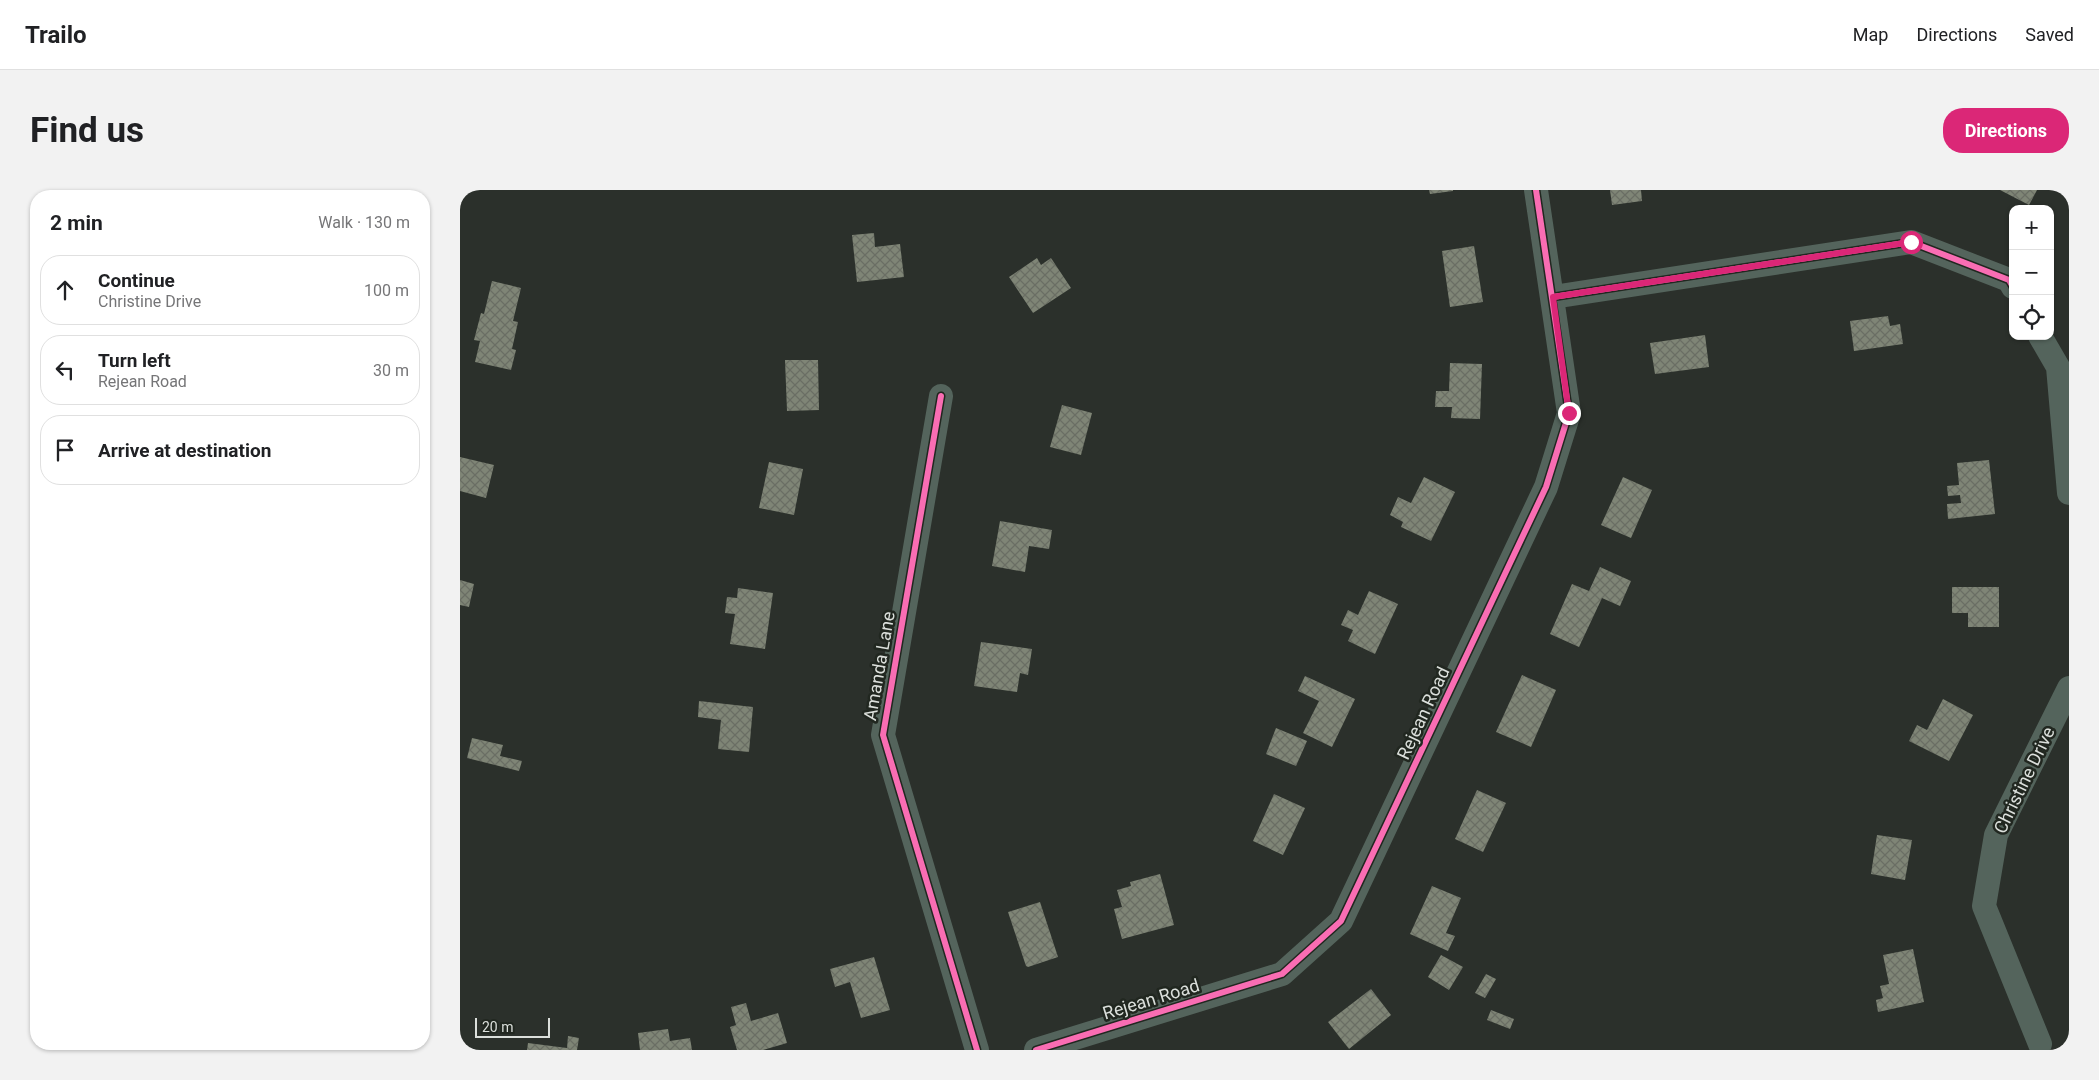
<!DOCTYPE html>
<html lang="en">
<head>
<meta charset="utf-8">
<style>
	:root { --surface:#fff; --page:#f2f2f2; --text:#202124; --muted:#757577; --line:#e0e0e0; --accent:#db2777 }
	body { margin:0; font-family:Roboto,sans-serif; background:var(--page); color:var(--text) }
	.controls { position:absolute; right:15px; top:15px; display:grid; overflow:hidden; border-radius:10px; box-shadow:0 1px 4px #0004 }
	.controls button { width:45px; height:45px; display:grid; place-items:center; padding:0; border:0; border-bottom:1px solid var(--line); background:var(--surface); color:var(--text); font:25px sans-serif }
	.scale { position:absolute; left:15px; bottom:12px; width:75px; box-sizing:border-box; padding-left:5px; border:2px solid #dbdfdb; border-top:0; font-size:14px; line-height:18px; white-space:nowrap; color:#dbdfdb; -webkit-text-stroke:4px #212720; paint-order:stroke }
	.stop { position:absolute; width:15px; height:15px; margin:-11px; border:4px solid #db2777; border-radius:50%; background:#fff }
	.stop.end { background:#db2777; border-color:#fff; box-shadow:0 1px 5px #0008 }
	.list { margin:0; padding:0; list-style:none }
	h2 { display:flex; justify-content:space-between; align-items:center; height:65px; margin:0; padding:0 20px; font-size:21px }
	h2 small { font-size:16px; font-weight:400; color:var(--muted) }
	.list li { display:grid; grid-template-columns:32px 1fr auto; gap:15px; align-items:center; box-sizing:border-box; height:70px; margin:0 10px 10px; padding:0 10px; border:1px solid var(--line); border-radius:20px }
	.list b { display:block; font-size:19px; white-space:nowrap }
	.list p { margin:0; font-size:16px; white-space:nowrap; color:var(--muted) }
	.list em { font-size:16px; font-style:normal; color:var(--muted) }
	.icon { flex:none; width:28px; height:28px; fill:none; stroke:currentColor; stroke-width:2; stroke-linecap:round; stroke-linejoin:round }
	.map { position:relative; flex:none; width:1609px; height:860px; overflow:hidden; border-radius:20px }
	header { display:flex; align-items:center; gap:30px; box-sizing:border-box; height:70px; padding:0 25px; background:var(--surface); border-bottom:1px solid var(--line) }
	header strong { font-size:24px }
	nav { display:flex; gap:28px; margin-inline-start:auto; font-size:18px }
	.intro { display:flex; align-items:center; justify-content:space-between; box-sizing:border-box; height:120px; padding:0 30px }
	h1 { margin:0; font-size:35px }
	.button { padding:12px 22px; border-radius:20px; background:var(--accent); color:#fff; font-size:18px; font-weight:700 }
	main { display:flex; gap:30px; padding:0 30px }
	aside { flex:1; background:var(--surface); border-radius:20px; box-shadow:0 1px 4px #0004 }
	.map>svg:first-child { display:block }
</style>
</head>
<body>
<header>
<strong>Trailo</strong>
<nav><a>Map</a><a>Directions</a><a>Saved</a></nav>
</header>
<div class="intro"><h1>Find us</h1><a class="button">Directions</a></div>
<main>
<aside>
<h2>2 min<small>Walk · 130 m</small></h2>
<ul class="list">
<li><svg class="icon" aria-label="ahead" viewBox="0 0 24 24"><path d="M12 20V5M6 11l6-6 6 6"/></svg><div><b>Continue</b><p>Christine Drive</p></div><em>100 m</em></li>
<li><svg class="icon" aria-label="left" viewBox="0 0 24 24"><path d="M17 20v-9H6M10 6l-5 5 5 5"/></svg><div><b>Turn left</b><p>Rejean Road</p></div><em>30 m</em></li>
<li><svg class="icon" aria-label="arrive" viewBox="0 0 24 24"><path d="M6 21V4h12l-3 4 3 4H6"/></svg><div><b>Arrive at destination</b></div></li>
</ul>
</aside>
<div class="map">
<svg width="1609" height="860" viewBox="0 0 1609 860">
	<defs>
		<pattern id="building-cross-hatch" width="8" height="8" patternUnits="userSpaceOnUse" patternTransform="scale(1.25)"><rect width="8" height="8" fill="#7f8576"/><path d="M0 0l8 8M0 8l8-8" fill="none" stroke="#6a6e64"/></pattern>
	</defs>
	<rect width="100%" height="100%" fill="#2b302b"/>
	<g fill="url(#building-cross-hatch)">
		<polygon points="969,0 993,0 993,1 970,4"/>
		<polygon points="1150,0 1181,0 1182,11 1152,15"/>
		<polygon points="1540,0 1577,0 1569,15"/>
		<polygon points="414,43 415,57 440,54 444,87 397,92 392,45"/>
		<polygon points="1014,56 1023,112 990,117 982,61"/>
		<polygon points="577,68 581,75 591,68 611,98 573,123 549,87"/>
		<polygon points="32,91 61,98 53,131 58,132 52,159 56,160 51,180 15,172 20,151 14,150 21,123 24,124"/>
		<polygon points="1428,126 1430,136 1440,134 1443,154 1394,161 1390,131"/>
		<polygon points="1245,145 1249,177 1195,184 1190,153"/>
		<polygon points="325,170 358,170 359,220 327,221"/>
		<polygon points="990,173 1022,174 1020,229 991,228 992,217 975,217 976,201 989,201"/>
		<polygon points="602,215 632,223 621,265 590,257"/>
		<polygon points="0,267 34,275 26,308 0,301"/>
		<polygon points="1529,270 1535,324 1488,329 1487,314 1501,313 1500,305 1488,306 1487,296 1499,295 1497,273"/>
		<polygon points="309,272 343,279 334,325 299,318"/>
		<polygon points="964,287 995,302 971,351 941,337 943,332 930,325 938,307 951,313"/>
		<polygon points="1163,287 1192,300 1171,348 1141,335"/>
		<polygon points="540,331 592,340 589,359 569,356 565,382 532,376"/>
		<polygon points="1140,377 1171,391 1160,416 1142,408 1119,457 1090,444 1112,394 1129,401"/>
		<polygon points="0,390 14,394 9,417 0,415"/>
		<polygon points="1492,397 1539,397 1539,437 1508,437 1508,423 1492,423"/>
		<polygon points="278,398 313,403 305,459 270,454 275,424 265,423 267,407 277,408"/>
		<polygon points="909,401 938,414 915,464 888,451 893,440 881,435 888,420 898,425"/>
		<polygon points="521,452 572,459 568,485 560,483 557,502 514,496"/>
		<polygon points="1062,485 1096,500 1071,557 1036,542"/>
		<polygon points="845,486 895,509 872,557 843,543 859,511 838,501"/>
		<polygon points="1483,509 1513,525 1489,571 1449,551 1457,535 1467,540"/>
		<polygon points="239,511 293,517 289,562 258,559 261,530 238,527"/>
		<polygon points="816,538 847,551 836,576 806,564"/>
		<polygon points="12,548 43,555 40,566 62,571 59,581 7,568"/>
		<polygon points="1017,600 1046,613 1023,662 995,649"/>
		<polygon points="814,604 845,618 823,665 793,651"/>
		<polygon points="1417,645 1452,650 1445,690 1411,684"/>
		<polygon points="700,684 714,735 662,749 654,719 662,717 657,700 671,696 670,692"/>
		<polygon points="972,696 1001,708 986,743 995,746 988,761 950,744"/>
		<polygon points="580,712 598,767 568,777 566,776 548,722"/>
		<polygon points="1453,759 1464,812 1418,822 1416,810 1423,808 1420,796 1429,794 1423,765"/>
		<polygon points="981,765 1003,777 989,800 968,787"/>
		<polygon points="414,767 430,820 401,828 390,792 375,797 370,779"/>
		<polygon points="1026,784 1036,789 1025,808 1015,803"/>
		<polygon points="911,799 931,825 889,859 868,832"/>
		<polygon points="286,813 291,831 318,823 327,853 303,860 277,860 270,837 276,835 271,817"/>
		<polygon points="1031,820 1054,829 1050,839 1027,830"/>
		<polygon points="208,839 210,851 230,848 232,860 180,860 178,843"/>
		<polygon points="108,846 119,848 117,860 67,860 68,853 107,858"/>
	</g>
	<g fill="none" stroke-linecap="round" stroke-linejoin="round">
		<g stroke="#54645c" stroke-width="24">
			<polyline points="1093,107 1451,52 1549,90 1553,97"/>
			<polyline points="1580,146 1598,177 1609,303"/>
			<polyline points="481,206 423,545 517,860"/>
			<polyline points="1580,854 1524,716 1536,645 1609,498"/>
			<polyline points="576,860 822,784 881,731 1086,297 1109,223 1076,0"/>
		</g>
		<g stroke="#212720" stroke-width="9">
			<g id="cycleway">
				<polyline points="1093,107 1451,52 1549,90 1553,97"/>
				<polyline points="481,206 423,545 517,860"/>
				<polyline points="576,860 822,784 881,731 1086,297 1109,223 1076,0"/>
			</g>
		</g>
		<use href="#cycleway" stroke="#f96db3" stroke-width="6"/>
	</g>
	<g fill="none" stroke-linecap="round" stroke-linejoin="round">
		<polyline stroke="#db2777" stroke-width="6" points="1109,223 1093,107 1451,52"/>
	</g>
	<g text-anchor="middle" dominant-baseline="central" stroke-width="5" stroke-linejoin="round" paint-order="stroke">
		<g font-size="18" fill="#dbdfdb" stroke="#212720">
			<text transform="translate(419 476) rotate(-80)">Amanda Lane</text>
			<text transform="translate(963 523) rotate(-65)">Rejean Road</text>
			<text transform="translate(1564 590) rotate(-64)">Christine Drive</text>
			<text transform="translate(691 809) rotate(-17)">Rejean Road</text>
		</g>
	</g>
</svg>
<div class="controls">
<button>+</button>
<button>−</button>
<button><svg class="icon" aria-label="locate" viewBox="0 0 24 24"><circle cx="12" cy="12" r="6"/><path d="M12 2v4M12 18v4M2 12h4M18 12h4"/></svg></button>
</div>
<div class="scale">20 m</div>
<div class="stop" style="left:1451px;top:52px"></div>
<div class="stop end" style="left:1109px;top:223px"></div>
</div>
</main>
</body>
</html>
